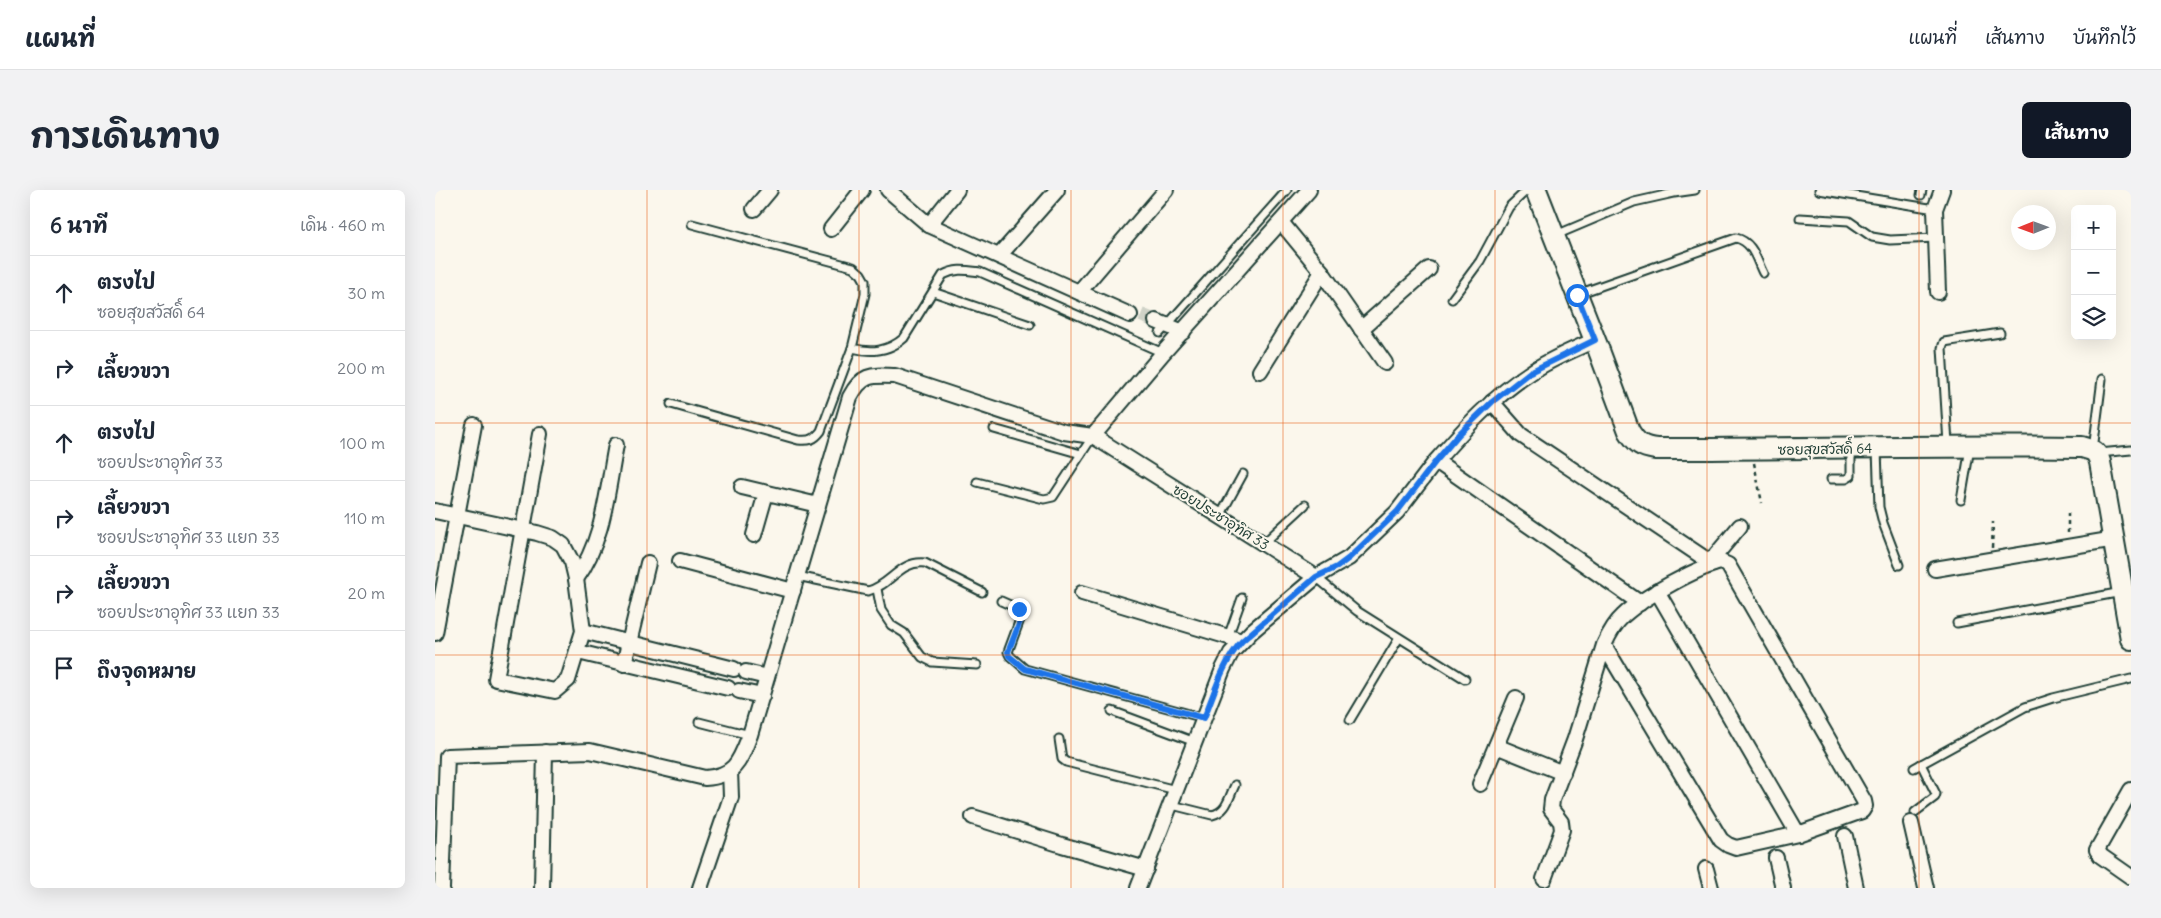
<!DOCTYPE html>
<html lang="th">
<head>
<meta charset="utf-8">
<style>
	:root { --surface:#fff; --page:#f2f2f3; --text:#1f2937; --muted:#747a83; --line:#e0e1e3; --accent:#111827 }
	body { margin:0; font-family:Delius,"Playpen Sans Thai",sans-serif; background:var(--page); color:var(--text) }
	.controls { position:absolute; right:15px; top:15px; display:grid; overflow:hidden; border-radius:8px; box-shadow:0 5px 20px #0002 }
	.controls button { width:45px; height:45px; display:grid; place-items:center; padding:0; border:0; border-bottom:1px solid var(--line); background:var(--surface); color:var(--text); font:25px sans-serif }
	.compass { position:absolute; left:1576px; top:15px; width:45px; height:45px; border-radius:50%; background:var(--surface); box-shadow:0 5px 20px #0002; rotate:269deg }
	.stop { position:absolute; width:15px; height:15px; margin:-11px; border:4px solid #1a73e8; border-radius:50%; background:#fff }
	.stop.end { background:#1a73e8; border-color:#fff; box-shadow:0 1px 5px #0008 }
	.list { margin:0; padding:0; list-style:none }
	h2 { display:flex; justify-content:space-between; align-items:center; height:65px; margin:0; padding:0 20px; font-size:21px }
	h2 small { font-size:16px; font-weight:400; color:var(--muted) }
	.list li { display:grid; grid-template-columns:32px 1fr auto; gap:15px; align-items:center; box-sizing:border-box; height:75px; padding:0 20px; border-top:1px solid var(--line) }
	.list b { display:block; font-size:19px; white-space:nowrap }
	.list p { margin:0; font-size:16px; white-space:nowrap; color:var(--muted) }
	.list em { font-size:16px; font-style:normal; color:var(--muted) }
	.icon { flex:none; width:28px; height:28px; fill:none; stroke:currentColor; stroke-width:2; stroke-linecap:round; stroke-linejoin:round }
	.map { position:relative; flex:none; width:1696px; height:698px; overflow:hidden; border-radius:8px }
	header { display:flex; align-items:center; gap:30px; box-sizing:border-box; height:70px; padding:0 25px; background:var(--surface); border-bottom:1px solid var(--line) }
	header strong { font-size:24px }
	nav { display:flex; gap:28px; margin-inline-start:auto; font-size:18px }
	.intro { display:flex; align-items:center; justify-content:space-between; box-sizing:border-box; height:120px; padding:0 30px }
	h1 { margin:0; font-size:35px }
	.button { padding:12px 22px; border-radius:8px; background:var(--accent); color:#fff; font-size:18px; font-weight:700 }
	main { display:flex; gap:30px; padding:0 30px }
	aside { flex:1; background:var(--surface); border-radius:8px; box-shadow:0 5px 20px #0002 }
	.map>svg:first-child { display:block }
</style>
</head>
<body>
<header>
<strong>แผนที่</strong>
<nav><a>แผนที่</a><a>เส้นทาง</a><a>บันทึกไว้</a></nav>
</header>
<div class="intro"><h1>การเดินทาง</h1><a class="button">เส้นทาง</a></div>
<main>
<aside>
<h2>6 นาที<small>เดิน · 460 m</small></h2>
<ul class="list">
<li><svg class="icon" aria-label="ahead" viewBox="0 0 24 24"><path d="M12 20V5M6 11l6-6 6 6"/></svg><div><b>ตรงไป</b><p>ซอยสุขสวัสดิ์ 64</p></div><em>30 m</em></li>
<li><svg class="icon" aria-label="right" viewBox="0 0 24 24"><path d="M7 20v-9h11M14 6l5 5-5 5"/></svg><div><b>เลี้ยวขวา</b></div><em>200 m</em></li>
<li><svg class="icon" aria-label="ahead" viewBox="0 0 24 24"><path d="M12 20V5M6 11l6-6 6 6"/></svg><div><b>ตรงไป</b><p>ซอยประชาอุทิศ 33</p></div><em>100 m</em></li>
<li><svg class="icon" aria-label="right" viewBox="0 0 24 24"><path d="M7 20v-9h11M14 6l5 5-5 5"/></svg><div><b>เลี้ยวขวา</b><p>ซอยประชาอุทิศ 33 แยก 33</p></div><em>110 m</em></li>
<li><svg class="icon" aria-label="right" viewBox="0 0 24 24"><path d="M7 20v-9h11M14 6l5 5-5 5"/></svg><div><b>เลี้ยวขวา</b><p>ซอยประชาอุทิศ 33 แยก 33</p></div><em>20 m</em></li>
<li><svg class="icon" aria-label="arrive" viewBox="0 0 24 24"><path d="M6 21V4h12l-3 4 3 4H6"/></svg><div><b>ถึงจุดหมาย</b></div></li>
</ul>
</aside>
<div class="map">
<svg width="1696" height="698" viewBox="0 0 1696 698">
	<rect width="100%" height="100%" fill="#fbf7ec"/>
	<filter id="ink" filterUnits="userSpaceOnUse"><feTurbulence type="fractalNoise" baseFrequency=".02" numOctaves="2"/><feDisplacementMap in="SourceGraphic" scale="10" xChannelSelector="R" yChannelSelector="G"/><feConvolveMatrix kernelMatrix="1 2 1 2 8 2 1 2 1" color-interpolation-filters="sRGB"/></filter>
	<g filter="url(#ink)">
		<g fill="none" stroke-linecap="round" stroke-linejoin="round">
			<polyline stroke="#cfd2c7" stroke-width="14" stroke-dasharray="14 7" stroke-linecap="butt" points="706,125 721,131"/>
			<g stroke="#1f3d34" stroke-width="11">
				<g id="lane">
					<polyline points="1384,0 1500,19"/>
					<polyline points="1486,5 1487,0"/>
					<polyline points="1365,28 1414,31 1437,47 1455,50 1501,48"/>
					<polyline points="1121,45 1199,12 1239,3 1260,0"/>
					<polyline points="498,102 595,135"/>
					<path d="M1143,104L1301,48C1318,52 1321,69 1328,83"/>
					<polyline points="1017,109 1045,71 1074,17 1092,0"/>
					<polyline points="725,143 852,0"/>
					<path d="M417,158C436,163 453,162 469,148L508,85C521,78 530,80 545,82L728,163"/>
					<path d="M236,214L363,250C375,251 379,250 386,241L417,158L430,104V91L426,84L418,77L257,34"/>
					<polyline points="559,239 646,264"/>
					<polyline points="1513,254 1507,158 1509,152 1565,143"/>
					<polyline points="1442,259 1444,317 1448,333 1464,375"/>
					<polyline points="1658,260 1667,189"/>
					<polyline points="1664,263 1696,260"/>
					<polyline points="1396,289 1411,289 1416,286 1416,260"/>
					<polyline points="542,292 609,309 618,307 658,246"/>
					<polyline points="1526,310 1535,258"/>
					<polyline points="785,326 808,284"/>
					<polyline points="828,354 870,315"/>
					<path d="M362,386L433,401C455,396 465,370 490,373L547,402"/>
					<polyline points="881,387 922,421 1030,489"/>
					<polyline points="442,399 446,420 456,435 469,443 487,467 497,472 542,475"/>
					<polyline points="566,411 584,419 587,424 573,462 575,466 590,479 769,528"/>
					<polyline points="1522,433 1687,402"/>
					<polyline points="793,447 807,408"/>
					<polyline points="677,521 760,552"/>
					<polyline points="915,530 964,448"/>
					<polyline points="264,532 315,545"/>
					<polyline points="624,549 627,569 631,572 741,600"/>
					<polyline points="1479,578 1590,517 1618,508 1696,489"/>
					<path d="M737,615L777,625C792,622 794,607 800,595"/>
					<polyline points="1480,622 1500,607 1501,604 1486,574"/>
				</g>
			</g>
			<g stroke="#1f3d34" stroke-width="18">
				<g id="street">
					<polyline points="453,0 494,35 695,125"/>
					<polyline points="874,0 728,163 658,246 881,387"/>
					<polyline points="319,19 335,0"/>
					<polyline points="846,32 887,82 950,173"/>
					<polyline points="494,35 522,0"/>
					<polyline points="396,39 427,0"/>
					<polyline points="564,66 622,0"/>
					<polyline points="644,102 731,0"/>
					<polyline points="1503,102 1500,19 1507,0"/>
					<polyline points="721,131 748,142"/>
					<polyline points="926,139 994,79"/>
					<path d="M1160,150C1138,160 1115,169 1095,183C1059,206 1029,239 1001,271L1205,413"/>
					<polyline points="825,181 887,82"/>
					<polyline points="1057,212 1086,245 1278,374"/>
					<polyline points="307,297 383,315"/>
					<polyline points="0,321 102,343 118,348 128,355 137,372 141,389 148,441 133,490 120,501 61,489 105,244"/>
					<polyline points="319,345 331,303"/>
					<polyline points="245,371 358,401"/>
					<polyline points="1275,372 1305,336"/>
					<polyline points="1500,379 1680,349"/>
					<path d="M141,389C169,350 172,301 181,255"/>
					<polyline points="1222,401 1363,644"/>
					<polyline points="647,403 807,451"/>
					<polyline points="148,441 299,479"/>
					<polyline points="0,443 39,235"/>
					<polyline points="143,462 293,498"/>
					<polyline points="189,474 213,373"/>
					<polyline points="311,482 332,487"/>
					<polyline points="304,501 327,506"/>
					<polyline points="1061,556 1128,583"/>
					<polyline points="1045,594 1081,508"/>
					<polyline points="1696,600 1662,660 1666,666 1696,687"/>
					<polyline points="538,627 627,655 711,679"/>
					<polyline points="1476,633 1491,698"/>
					<polyline points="1410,646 1421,698"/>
					<polyline points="1341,668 1348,698"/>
					<polyline points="1271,679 1276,698"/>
					<path d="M1109,689L1127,640L1126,632L1116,619L1117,610L1140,549L1169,455C1174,444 1179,434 1188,426C1207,408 1261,378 1286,372L1293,375L1429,611L1430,616L1427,621L1363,644L1301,658L1293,655L1286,650L1169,455"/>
					<path d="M7,698L12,566L155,561L270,588C301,586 305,570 315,545L415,207C427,184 436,185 460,186L629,242L658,246"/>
					<polyline points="107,698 110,562"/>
					<polyline points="265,698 296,607 295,581"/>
					<polyline points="703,698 788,479 796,463 817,441 881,387 914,368 962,322 1001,271"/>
				</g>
			</g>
			<g stroke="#1f3d34" stroke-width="24">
				<path id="secondary" d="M1101,0L1163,158L1194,241C1202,254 1207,257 1221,259C1363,259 1505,255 1647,257C1658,260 1662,261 1665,272L1696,449"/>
			</g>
			<g stroke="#1f3d34" stroke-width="2.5" stroke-dasharray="4 4" stroke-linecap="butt">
				<polyline points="1319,273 1327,313"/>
				<polyline points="1633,323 1633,344"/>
				<polyline points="1557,358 1558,332"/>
			</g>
			<use href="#lane" stroke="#fbf7ec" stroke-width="7"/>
			<use href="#street" stroke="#fbf7ec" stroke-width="14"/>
			<use href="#secondary" stroke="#fbf7ec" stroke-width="20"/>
		</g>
	</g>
	<g fill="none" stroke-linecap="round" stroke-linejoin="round" filter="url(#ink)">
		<path stroke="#1a73e8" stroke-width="6" d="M584,419L588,424L573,462L574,466L590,479L769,528C780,501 788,472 807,451L881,387L902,377L914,368L962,322L1001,271L1024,244L1057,212L1095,182L1160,150L1142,105"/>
	</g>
	<path fill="none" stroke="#e8590c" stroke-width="1" stroke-opacity="0.55" d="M212,0V698M424,0V698M636,0V698M848,0V698M1060,0V698M1272,0V698M1484,0V698M0,233H1696M0,465H1696"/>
	<g text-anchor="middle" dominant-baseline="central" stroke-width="4" stroke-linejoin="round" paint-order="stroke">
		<g font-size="14" fill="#1f3d34" stroke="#fbf7ec">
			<text transform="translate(1390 259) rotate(-1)">ซอยสุขสวัสดิ์ 64</text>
			<text transform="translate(786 327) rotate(32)">ซอยประชาอุทิศ 33</text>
		</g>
	</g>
</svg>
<div class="controls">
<button>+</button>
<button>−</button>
<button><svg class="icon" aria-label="layers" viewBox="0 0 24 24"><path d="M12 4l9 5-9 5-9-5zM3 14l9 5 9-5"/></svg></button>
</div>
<svg class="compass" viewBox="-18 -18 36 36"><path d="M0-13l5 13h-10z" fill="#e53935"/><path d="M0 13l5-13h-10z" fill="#747a83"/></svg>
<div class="stop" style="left:1142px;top:105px"></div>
<div class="stop end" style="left:584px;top:419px"></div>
</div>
</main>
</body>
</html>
